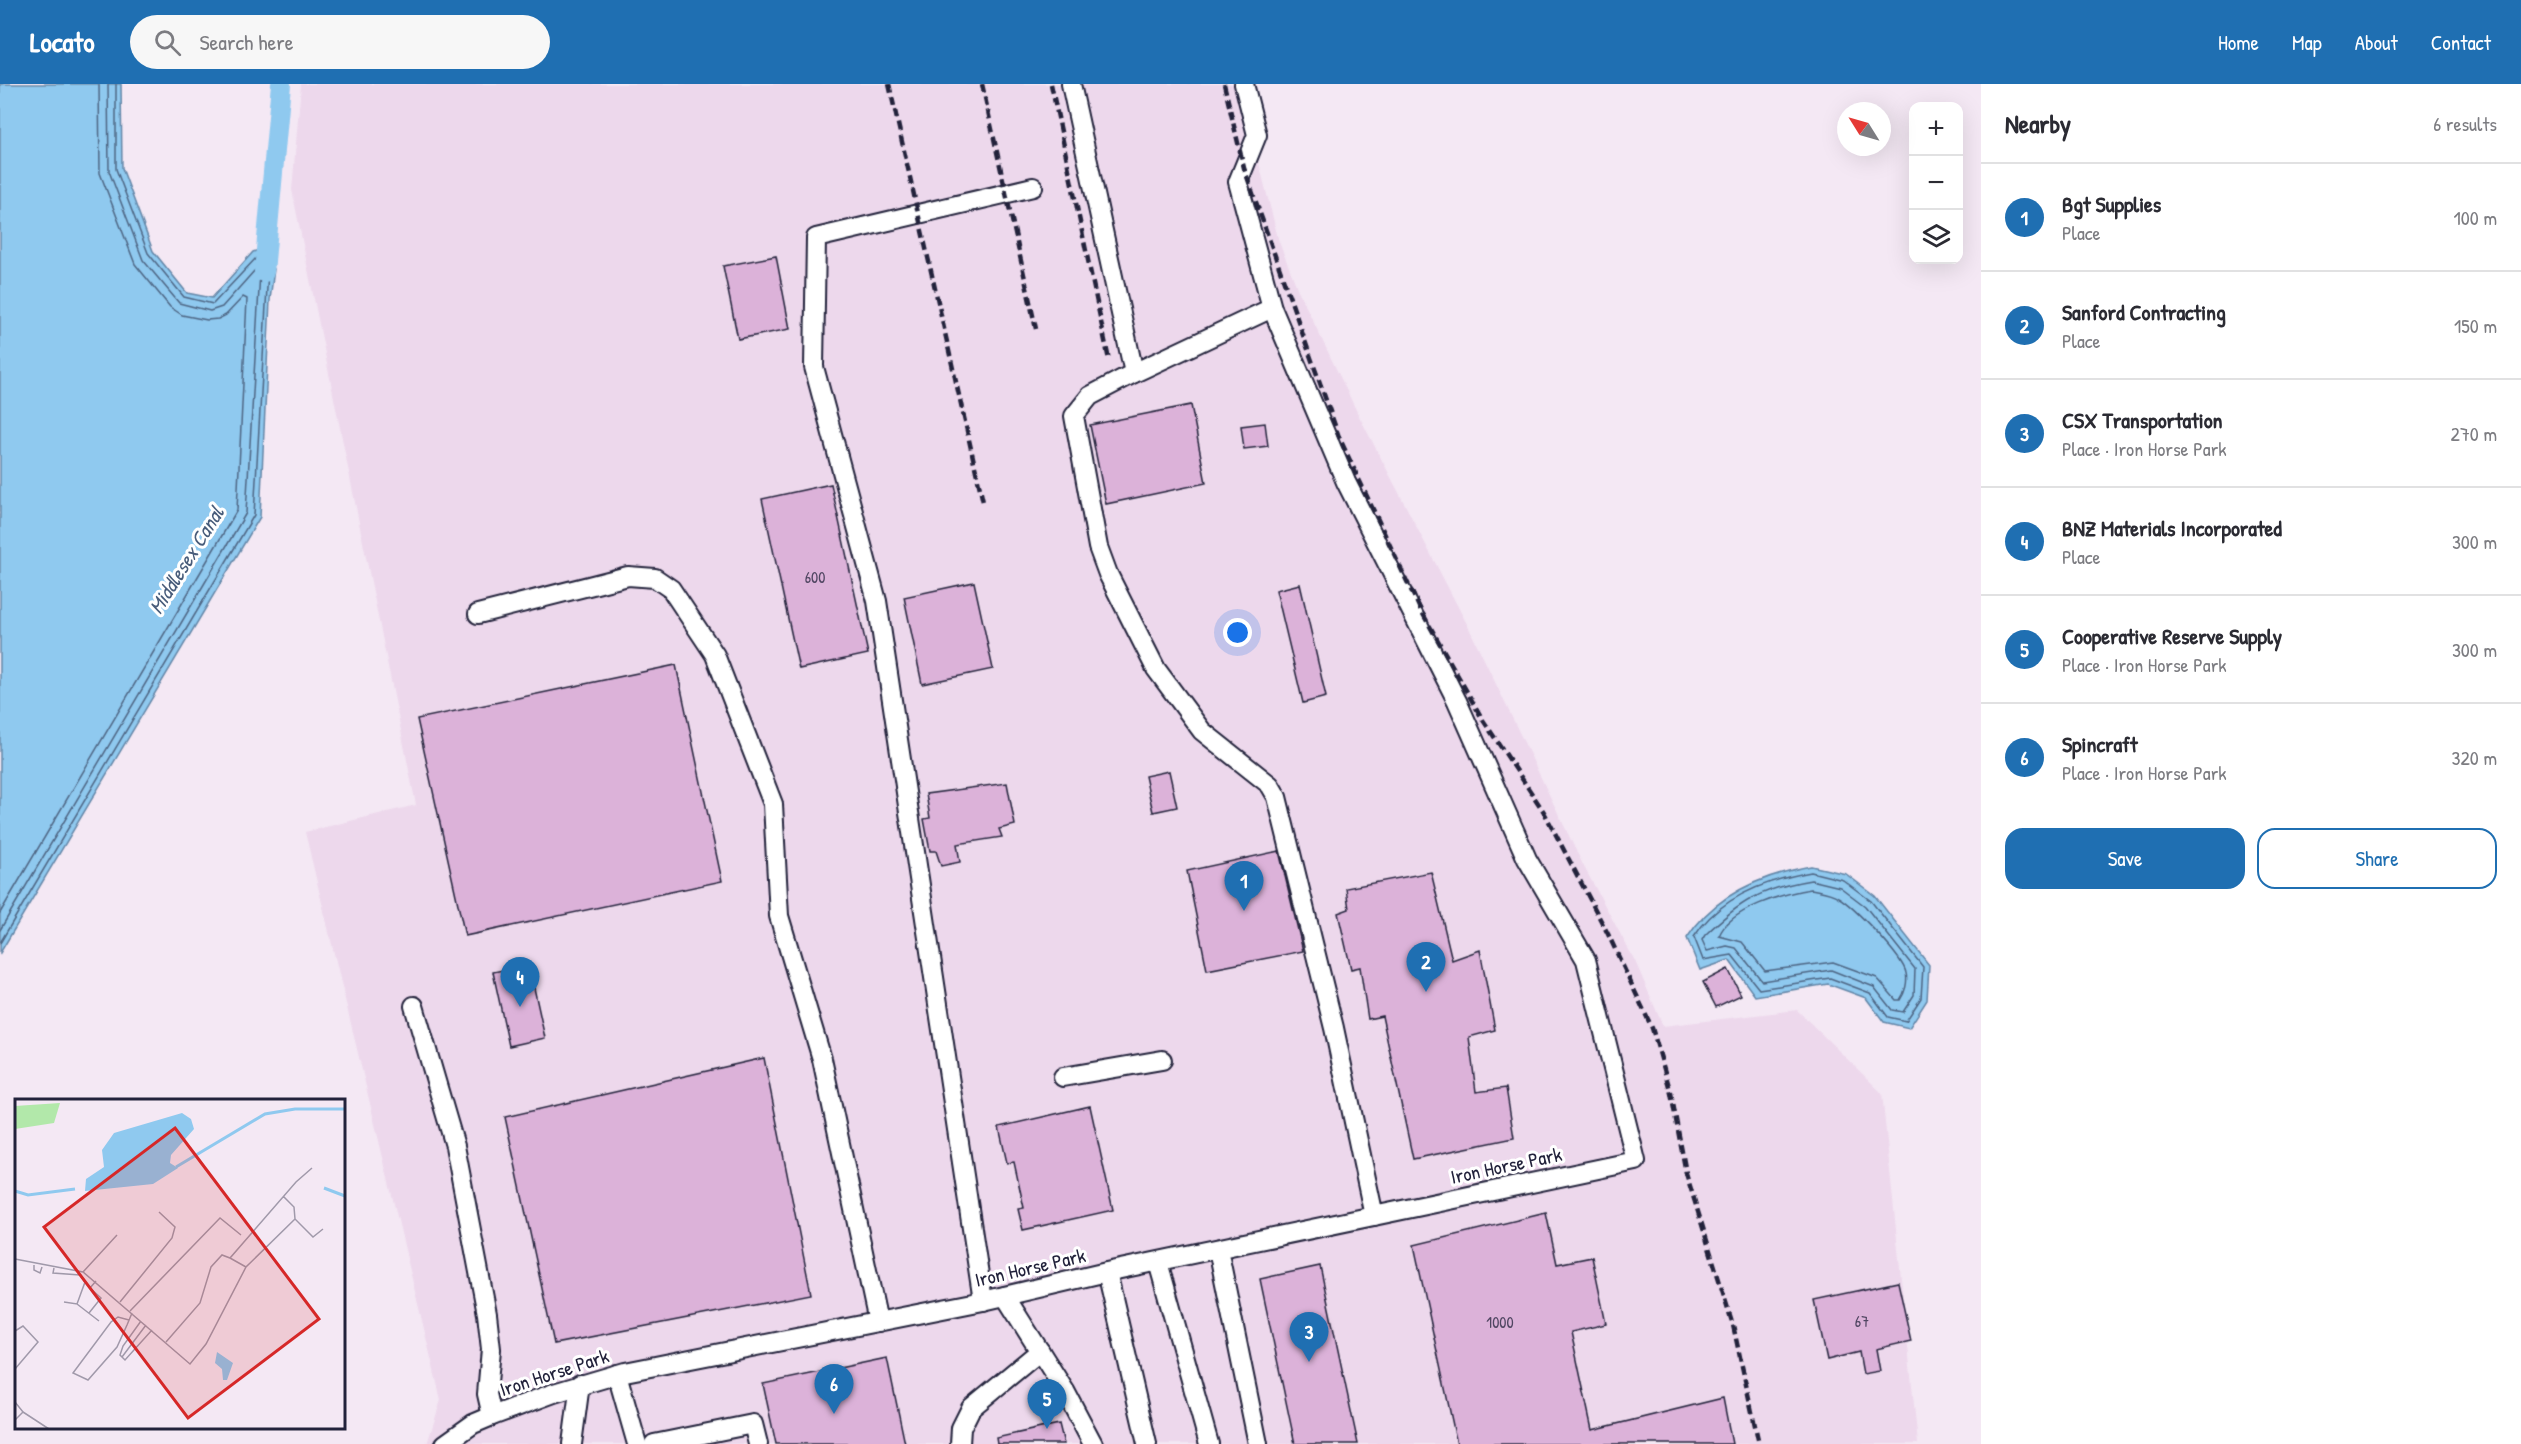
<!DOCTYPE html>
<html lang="en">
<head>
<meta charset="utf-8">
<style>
	:root { --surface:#fff; --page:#f7f7f7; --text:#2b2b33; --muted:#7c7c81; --line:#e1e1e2; --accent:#1f6fb2 }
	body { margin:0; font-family:"Patrick Hand",sans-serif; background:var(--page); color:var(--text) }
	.controls { position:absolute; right:18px; top:18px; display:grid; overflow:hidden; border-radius:12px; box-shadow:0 6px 24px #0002 }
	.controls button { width:54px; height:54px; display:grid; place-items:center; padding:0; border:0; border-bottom:2px solid var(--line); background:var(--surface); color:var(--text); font:30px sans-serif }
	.compass { position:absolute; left:1837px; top:18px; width:54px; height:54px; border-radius:50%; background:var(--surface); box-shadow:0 6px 24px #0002; rotate:307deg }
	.you { position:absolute; left:1238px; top:549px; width:21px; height:21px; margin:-15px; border:4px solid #fff; border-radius:50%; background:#1a73e8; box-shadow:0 0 0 9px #1a73e833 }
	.badge { display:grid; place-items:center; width:39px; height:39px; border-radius:50%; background:var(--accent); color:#fff; font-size:20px; font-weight:700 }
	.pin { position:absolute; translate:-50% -50px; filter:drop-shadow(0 2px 3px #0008) }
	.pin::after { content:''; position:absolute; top:32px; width:21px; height:18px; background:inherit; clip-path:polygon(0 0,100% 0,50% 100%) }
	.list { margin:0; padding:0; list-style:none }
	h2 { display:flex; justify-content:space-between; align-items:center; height:78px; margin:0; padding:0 24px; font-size:26px }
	h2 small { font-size:20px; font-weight:400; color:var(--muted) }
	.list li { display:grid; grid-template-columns:39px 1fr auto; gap:18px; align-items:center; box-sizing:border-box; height:108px; padding:0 24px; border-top:2px solid var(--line) }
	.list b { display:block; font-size:22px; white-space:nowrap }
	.list p { margin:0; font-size:20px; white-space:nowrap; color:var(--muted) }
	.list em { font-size:20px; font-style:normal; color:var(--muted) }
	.actions { display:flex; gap:12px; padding:18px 24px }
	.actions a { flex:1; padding:14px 0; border:2px solid var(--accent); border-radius:18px; text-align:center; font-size:21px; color:var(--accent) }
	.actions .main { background:var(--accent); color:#fff }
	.icon { flex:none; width:33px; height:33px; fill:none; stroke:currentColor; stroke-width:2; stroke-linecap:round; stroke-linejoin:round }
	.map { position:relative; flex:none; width:1981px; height:1360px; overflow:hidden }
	header { display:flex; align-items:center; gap:36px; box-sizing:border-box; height:84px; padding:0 30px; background:var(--accent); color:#fff }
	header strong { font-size:28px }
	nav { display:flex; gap:33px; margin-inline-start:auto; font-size:21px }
	.search { width:420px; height:54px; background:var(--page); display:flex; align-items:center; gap:15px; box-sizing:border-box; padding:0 21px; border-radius:33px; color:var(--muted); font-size:22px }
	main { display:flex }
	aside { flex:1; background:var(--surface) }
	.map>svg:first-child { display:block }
</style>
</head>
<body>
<header>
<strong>Locato</strong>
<div class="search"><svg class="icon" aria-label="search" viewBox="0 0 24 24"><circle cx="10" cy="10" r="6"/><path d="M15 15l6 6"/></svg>Search here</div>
<nav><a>Home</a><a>Map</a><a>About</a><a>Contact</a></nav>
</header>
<main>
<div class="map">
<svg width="1981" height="1360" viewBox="0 0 1981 1360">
	<rect width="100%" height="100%" fill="#f4e8f4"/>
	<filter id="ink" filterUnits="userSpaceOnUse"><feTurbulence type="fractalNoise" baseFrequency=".0167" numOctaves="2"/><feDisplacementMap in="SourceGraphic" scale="12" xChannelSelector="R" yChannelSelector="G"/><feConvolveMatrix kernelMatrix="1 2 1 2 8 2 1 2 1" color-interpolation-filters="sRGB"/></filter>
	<g filter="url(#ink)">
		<polygon fill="#edd8ec" points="301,0 1239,0 1279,158 1298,206 1358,330 1469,544 1583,781 1635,877 1663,942 1797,926 1882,1009 1918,1360 427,1360 441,1316 305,748 416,721 292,106"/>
		<g fill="#8fc9ef" stroke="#6386a7" stroke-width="1.5">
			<polygon points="0,0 121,0 122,84 153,167 187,209 212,214 253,168 265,164 274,185 270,216 260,433 0,869"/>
			<path d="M1811,782L1846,790L1875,812L1929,881L1927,916L1909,944L1884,938L1866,914L1828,900L1755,912L1729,876L1700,886L1687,854C1715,810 1762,791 1811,782Z"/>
		</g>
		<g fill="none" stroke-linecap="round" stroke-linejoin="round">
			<g stroke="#4e6583" stroke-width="1.5">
				<path d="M1811,788L1843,796L1871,817L1923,883L1921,914L1906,937L1888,933L1870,909L1830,894L1759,905L1732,871L1703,876L1694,853C1719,813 1767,796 1811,788Z"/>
				<path d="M1811,796L1840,803L1865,822L1915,885L1914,911L1903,928L1892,926L1874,903L1831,886L1762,897L1736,864L1727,862L1707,867L1702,856L1705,851C1740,817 1763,804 1811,796Z"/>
				<path d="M1811,805C1820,807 1831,808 1838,813C1853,822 1903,873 1906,889C1908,898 1905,909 1900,916H1896L1877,894L1833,878L1765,887L1742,858L1719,852C1729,825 1785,809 1811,805Z"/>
				<polyline points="0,829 237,426 247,215 243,213 226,231 218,235 207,236 182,231 170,223 135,180 100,89 99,0"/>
				<polyline points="0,846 246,429 260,188 255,186 222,223 210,227 179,219 143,176 109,87 108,0"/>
				<polyline points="0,859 254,431 268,186 262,173 257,173 213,220 184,213 148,169 116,85 116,0"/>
			</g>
			<polyline stroke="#8fc9ef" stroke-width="20" points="264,188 281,0"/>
		</g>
		<g fill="#dcb2d9" stroke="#22223b" stroke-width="1.5">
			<polygon points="776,172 790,245 738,255 723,182"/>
			<polygon points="1191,321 1206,399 1106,420 1090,341"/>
			<polygon points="1265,339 1268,362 1244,365 1241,342"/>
			<polygon points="831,400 868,570 799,585 762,415"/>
			<polygon points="974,498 993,585 922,600 904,513"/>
			<polygon points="1300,500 1326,613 1303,619 1276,506"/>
			<polygon points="676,581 722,797 465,852 417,635"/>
			<polygon points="1169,687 1177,723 1153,728 1145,692"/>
			<polygon points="1007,699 1015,741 999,745 1002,753 957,760 960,778 941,782 936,767 930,767 924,735 930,734 926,710"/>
			<polygon points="1279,767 1303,867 1207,886 1187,787"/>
			<polygon points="1431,788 1452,876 1480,866 1495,946 1469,953 1476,1008 1506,1004 1514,1054 1413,1075 1382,932 1368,935 1360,883 1351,885 1338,829 1349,825 1346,804"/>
			<polygon points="529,881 545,954 509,962 493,888"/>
			<polygon points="1728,885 1741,911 1716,923 1703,898"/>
			<polygon points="764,974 811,1210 554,1260 505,1033"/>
			<polygon points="1090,1022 1113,1126 1023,1146 1018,1125 1024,1124 1014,1078 1007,1079 999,1043"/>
			<polygon points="1546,1129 1557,1180 1592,1173 1606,1240 1571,1248 1592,1346 1723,1314 1732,1360 1457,1360 1414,1161"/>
			<polygon points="1320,1182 1358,1360 1295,1360 1260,1195"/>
			<polygon points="1898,1198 1911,1257 1876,1265 1880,1287 1863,1290 1859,1268 1827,1276 1814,1216"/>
			<polygon points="887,1274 905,1360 776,1360 763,1300"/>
			<polygon points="1059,1340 1064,1360 997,1360 996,1354"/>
		</g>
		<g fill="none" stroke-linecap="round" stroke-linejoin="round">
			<g stroke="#22223b" stroke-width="22">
				<g id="minor">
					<polyline points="1071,0 1134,289 1090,312 1074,332 1098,463 1108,490 1156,585 1202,647 1270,701 1277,713 1334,944 1374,1132"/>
					<polyline points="1134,289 1272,224"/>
					<polyline points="478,530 628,492 655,494 671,505 715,571 773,720 779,832 822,975 878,1238"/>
					<polyline points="414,922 455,1062 487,1230 491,1265 487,1310 492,1332"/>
					<polyline points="1063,993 1162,976"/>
					<polyline points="1218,1165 1258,1360"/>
					<polyline points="1158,1178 1209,1360"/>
					<polyline points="1107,1188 1147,1360"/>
					<polyline points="1005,1212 1065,1307 1093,1360"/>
					<polyline points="983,1217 877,517 814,283 816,154 1033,103"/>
					<polyline points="617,1290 637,1360"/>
					<polyline points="445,1360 473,1340 492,1332 554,1309 625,1288 983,1217 1111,1187 1636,1077 1586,876 1527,775 1457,617 1346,398 1272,224 1238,98 1257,51 1244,0"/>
					<polyline points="572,1360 580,1300"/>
					<polyline points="654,1360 753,1340 758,1360"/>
					<polyline points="960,1360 961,1344 971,1324 1040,1267"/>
				</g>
			</g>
			<use href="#minor" stroke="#fff" stroke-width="18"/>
			<g stroke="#22223b" stroke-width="4.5" stroke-dasharray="9 4.5" stroke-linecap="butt">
				<polyline points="889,0 983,418"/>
				<polyline points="982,0 1036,245"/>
				<polyline points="1051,0 1109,276"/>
				<polyline points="1224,0 1244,84 1339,353 1419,523 1483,636 1544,728 1608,850 1652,944 1671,1009 1686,1089 1733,1241 1759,1360"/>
			</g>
		</g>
	</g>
	<g text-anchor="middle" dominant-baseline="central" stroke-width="6" stroke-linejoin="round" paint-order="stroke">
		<g font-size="16" fill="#504662">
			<text x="815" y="493">600</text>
			<text x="1862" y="1237">67</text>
			<text x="1500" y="1238">1000</text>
		</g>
		<g font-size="20" fill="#22223b" stroke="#fff">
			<text transform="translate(1506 1081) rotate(-12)">Iron Horse Park</text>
			<text transform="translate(1030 1183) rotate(-13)">Iron Horse Park</text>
			<text transform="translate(554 1288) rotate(-18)">Iron Horse Park</text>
		</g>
		<g font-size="21" font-style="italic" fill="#485c7a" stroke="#fff">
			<text transform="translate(186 476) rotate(-58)">Middlesex Canal</text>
		</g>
	</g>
	<g transform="translate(15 1015)">
		<rect width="330" height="330" fill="#f4e8f4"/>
		<path d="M45,4L39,24L0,30V7Z" fill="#b2e8aa"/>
		<path d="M167,14L176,20L179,30L156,56L155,64L163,69L138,85L70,92L71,80L89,68L87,51L99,34ZM202,253L218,264L212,281H208L207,270L200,264Z" fill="#8fc9ef"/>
		<path fill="none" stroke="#8fc9ef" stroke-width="3" d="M161,68L250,15L280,10H330M309,89L330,97M0,92L13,96L60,90"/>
		<path fill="none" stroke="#a099aa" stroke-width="1.5" d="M268,97L279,108L280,120L298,138L308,130M0,123V157M215,159L231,168M0,160L68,173L175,265L191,245L231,168L280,120M19,166V171L25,174L27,168M39,169L38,174L65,176L70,183L62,205L49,203M68,173L102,136M105,203L157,139L160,128L144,113M62,205L84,222M115,212L205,119L226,136M74,214L86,199L75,189L81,182M114,221L103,218L96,223L58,274L73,281L102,248L112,226L117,214M126,222L108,247L105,256L110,261L137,231M0,232L8,227L23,243L0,270M151,243L185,204L196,168L207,156L215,159L281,83L297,69M107,258L131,226M0,303L8,313L0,321M8,313L34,330"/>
		<path fill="#d62828" fill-opacity="0.15" stroke="#d62828" stroke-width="3" d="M160,29L304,220L173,319L29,128Z"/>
		<rect width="330" height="330" fill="none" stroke="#22223b" stroke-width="3"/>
	</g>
</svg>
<div class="controls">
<button>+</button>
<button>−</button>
<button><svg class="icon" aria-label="layers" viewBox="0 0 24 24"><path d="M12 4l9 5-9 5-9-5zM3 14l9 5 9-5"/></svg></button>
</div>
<svg class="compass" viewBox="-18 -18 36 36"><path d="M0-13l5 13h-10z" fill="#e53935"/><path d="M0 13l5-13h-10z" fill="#7c7c81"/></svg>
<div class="you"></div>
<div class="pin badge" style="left:1244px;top:827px">1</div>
<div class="pin badge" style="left:1426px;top:908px">2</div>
<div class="pin badge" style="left:1309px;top:1278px">3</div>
<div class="pin badge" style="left:520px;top:923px">4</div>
<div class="pin badge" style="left:1047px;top:1345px">5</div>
<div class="pin badge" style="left:834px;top:1330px">6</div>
</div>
<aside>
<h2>Nearby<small>6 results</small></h2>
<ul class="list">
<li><span class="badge">1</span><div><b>Bgt Supplies</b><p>Place</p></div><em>100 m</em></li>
<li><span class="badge">2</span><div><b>Sanford Contracting</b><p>Place</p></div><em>150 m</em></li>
<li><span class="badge">3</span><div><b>CSX Transportation</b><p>Place · Iron Horse Park</p></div><em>270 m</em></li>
<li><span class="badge">4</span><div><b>BNZ Materials Incorporated</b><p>Place</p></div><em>300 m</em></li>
<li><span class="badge">5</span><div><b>Cooperative Reserve Supply</b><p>Place · Iron Horse Park</p></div><em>300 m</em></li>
<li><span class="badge">6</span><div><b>Spincraft</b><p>Place · Iron Horse Park</p></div><em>320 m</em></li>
</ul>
<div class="actions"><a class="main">Save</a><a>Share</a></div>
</aside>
</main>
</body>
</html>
